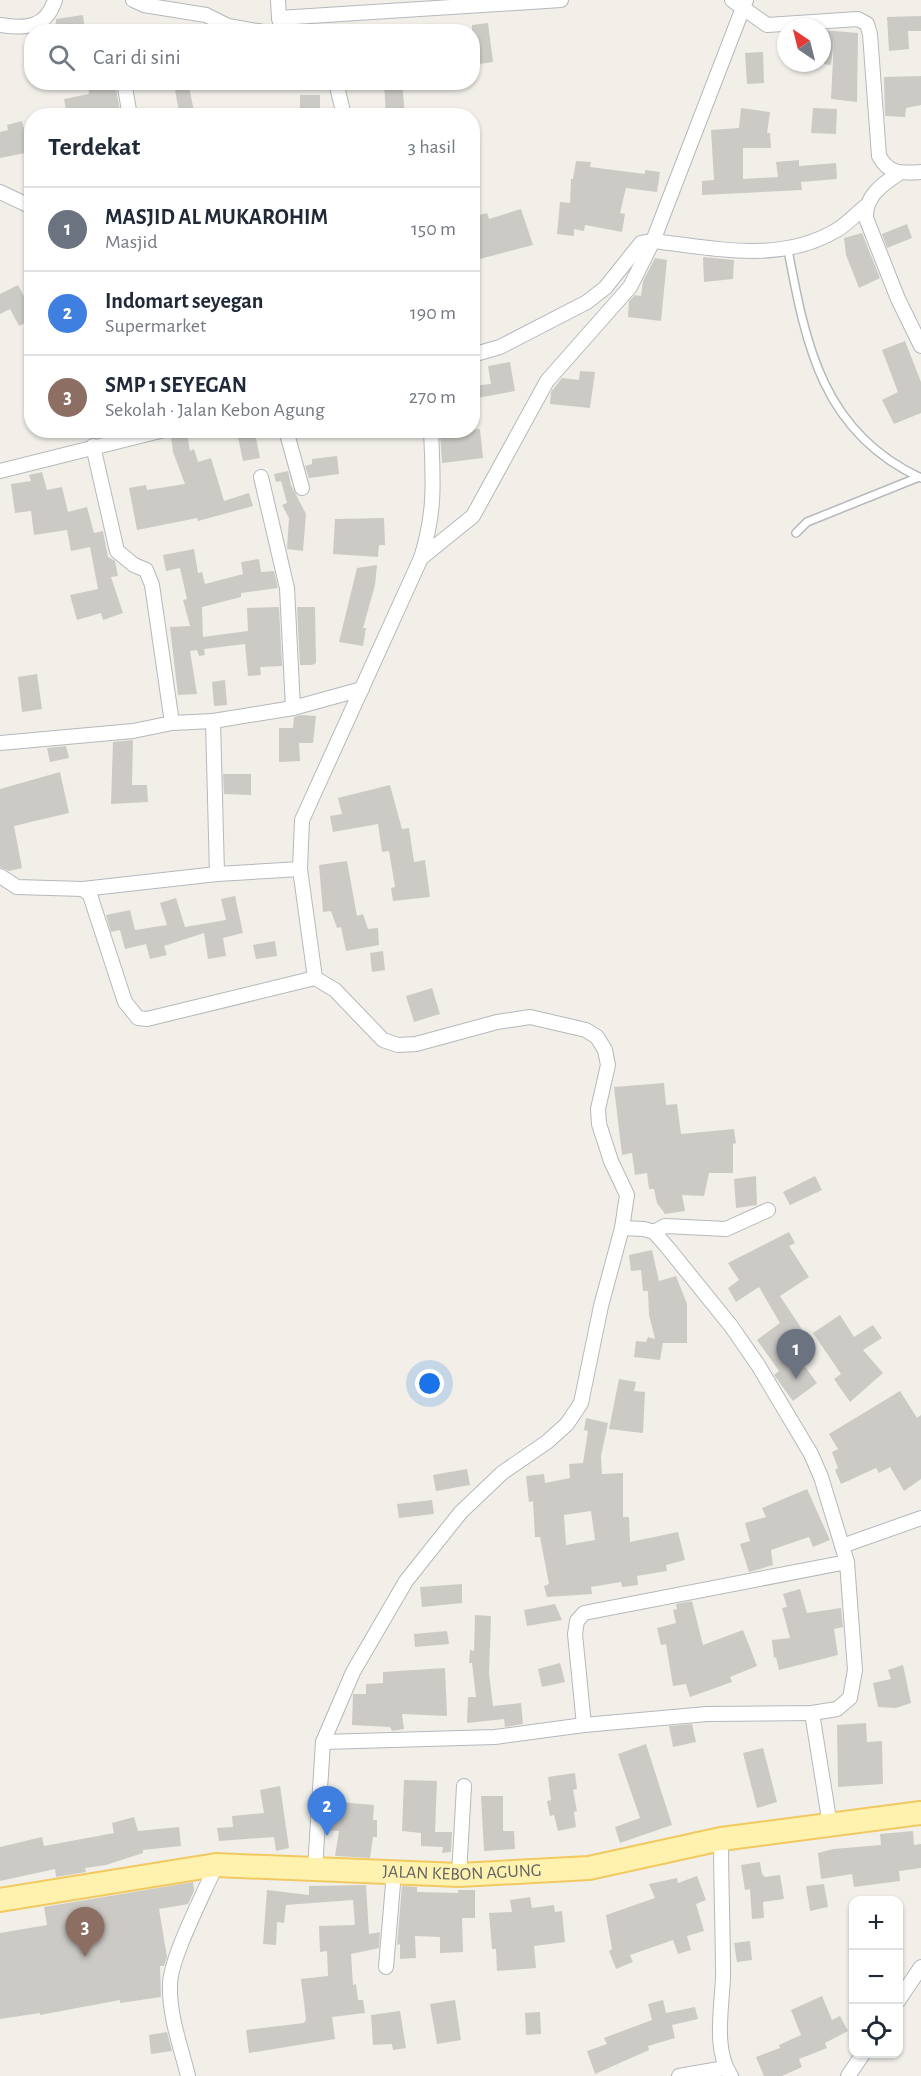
<!DOCTYPE html>
<html lang="id">
<head>
<meta charset="utf-8">
<style>
	:root { --surface:#fff; --page:#f2f2f3; --text:#1f2937; --muted:#747a83; --line:#e0e1e3; --accent:#ea4335 }
	body { margin:0; font-family:"Alegreya Sans",sans-serif; background:var(--page); color:var(--text) }
	.controls { position:absolute; right:18px; bottom:18px; display:grid; overflow:hidden; border-radius:12px; box-shadow:0 2px 4px #0004 }
	.controls button { width:54px; height:54px; display:grid; place-items:center; padding:0; border:0; border-bottom:2px solid var(--line); background:var(--surface); color:var(--text); font:30px sans-serif }
	.compass { position:absolute; left:777px; top:18px; width:54px; height:54px; border-radius:50%; background:var(--surface); box-shadow:0 2px 4px #0004; rotate:325deg }
	.you { position:absolute; left:430px; top:1384px; width:21px; height:21px; margin:-15px; border:4px solid #fff; border-radius:50%; background:#1a73e8; box-shadow:0 0 0 9px #1a73e833 }
	.badge { display:grid; place-items:center; width:39px; height:39px; border-radius:50%; background:var(--accent); color:#fff; font-size:20px; font-weight:700 }
	.pin { position:absolute; translate:-50% -50px; filter:drop-shadow(0 2px 3px #0008) }
	.pin::after { content:''; position:absolute; top:32px; width:21px; height:18px; background:inherit; clip-path:polygon(0 0,100% 0,50% 100%) }
	.list { margin:0; padding:0; list-style:none }
	h2 { display:flex; justify-content:space-between; align-items:center; height:78px; margin:0; padding:0 24px; font-size:26px }
	h2 small { font-size:20px; font-weight:400; color:var(--muted) }
	.list li { display:grid; grid-template-columns:39px 1fr auto; gap:18px; align-items:center; box-sizing:border-box; height:84px; padding:0 24px; border-top:2px solid var(--line) }
	.list b { display:block; font-size:22px; white-space:nowrap }
	.list p { margin:0; font-size:20px; white-space:nowrap; color:var(--muted) }
	.list em { font-size:20px; font-style:normal; color:var(--muted) }
	.icon { flex:none; width:33px; height:33px; fill:none; stroke:currentColor; stroke-width:2; stroke-linecap:round; stroke-linejoin:round }
	.map { position:relative; flex:none; width:921px; height:2076px; overflow:hidden }
	.search { position:absolute; background:var(--surface); box-shadow:0 2px 4px #0004; left:24px; top:24px; width:456px; height:66px; display:flex; align-items:center; gap:15px; box-sizing:border-box; padding:0 21px; border-radius:24px; color:var(--muted); font-size:22px }
	.panel { position:absolute; background:var(--surface); box-shadow:0 2px 4px #0004; left:24px; top:108px; width:456px; height:330px; border-radius:24px }
	.map>svg:first-child { display:block }
</style>
</head>
<body>
<div class="map">
<svg width="921" height="2076" viewBox="0 0 921 2076">
	<rect width="100%" height="100%" fill="#f1efe8"/>
	<g fill="#cccac5" fill-rule="evenodd">
		<polygon points="83,15 85,32 55,32 56,19"/>
		<polygon points="921,16 921,31 908,31 909,49 889,51 887,17"/>
		<polygon points="488,23 493,62 472,65 472,25"/>
		<polygon points="822,30 858,33 857,102 831,99 834,39 831,65 822,64"/>
		<polygon points="763,52 764,83 747,84 745,53"/>
		<polygon points="921,76 921,105 906,108 905,117 885,116 884,77"/>
		<polygon points="188,82 195,116 180,116 174,85"/>
		<polygon points="384,82 402,82 405,116 386,116"/>
		<polygon points="102,84 103,90 116,89 121,116 67,116 64,99 89,94 88,86"/>
		<rect x="300" y="95" width="20" height="21"/>
		<polygon points="741,108 770,112 767,133 770,133 771,148 743,148 743,179 778,177 776,162 799,160 799,166 836,163 837,179 801,182 802,190 702,195 702,181 714,180 711,130 739,128"/>
		<polygon points="813,108 837,109 836,134 811,133"/>
		<polygon points="22,121 30,152 0,158 0,132 8,130 7,125"/>
		<polygon points="576,161 591,162 590,167 645,174 645,170 660,172 657,192 626,188 620,213 625,214 622,232 585,225 584,231 574,229 574,236 557,234 560,202 570,203 571,179 573,179"/>
		<polygon points="521,209 533,245 472,261 472,217 487,213 489,219"/>
		<polygon points="907,224 912,238 887,248 882,234"/>
		<polygon points="862,233 880,278 859,288 846,255 844,238"/>
		<polygon points="703,257 734,260 733,279 704,282"/>
		<polygon points="655,258 667,260 661,321 628,317 629,301 635,295 641,296 643,281"/>
		<polygon points="18,285 32,312 32,320 19,326 10,309 0,314 0,294"/>
		<polygon points="905,341 921,382 921,413 894,424 882,400 898,392 882,350"/>
		<polygon points="510,362 515,391 472,399 472,386 491,384 488,366"/>
		<polygon points="580,371 595,372 590,408 550,404 551,392 562,378 579,380"/>
		<polygon points="480,429 483,458 442,463 440,433"/>
		<polygon points="255,433 260,458 243,461 238,437"/>
		<polygon points="187,434 190,451 194,449 198,462 211,458 224,501 249,493 253,506 198,521 197,518 137,530 129,488 146,485 147,490 185,484 173,452 171,436"/>
		<polygon points="337,456 339,474 309,478 305,466 312,464 312,459"/>
		<polygon points="288,471 291,485 306,514 303,551 287,549 289,518 282,505 287,503 281,481 276,482 274,474"/>
		<polygon points="42,472 47,490 62,487 68,512 87,507 94,533 103,531 108,557 115,561 118,576 111,577 123,613 103,620 101,613 77,620 70,595 98,589 90,547 71,551 67,530 34,535 31,511 15,513 11,484 31,481 29,475"/>
		<polygon points="384,518 385,545 379,545 378,557 333,554 335,519"/>
		<polygon points="194,549 198,573 202,572 205,584 243,574 241,562 259,559 261,572 274,571 278,588 241,593 241,597 202,607 203,637 248,631 247,608 279,607 282,666 260,667 261,675 248,676 245,644 204,649 205,655 199,656 197,650 190,651 197,694 178,695 170,627 190,626 183,600 187,599 180,568 166,571 163,555"/>
		<polygon points="377,565 375,585 363,628 366,628 363,646 339,642 357,568"/>
		<polygon points="297,607 315,607 316,663 312,665 300,665"/>
		<polygon points="37,674 42,709 22,712 18,677"/>
		<polygon points="225,680 227,705 214,706 212,682"/>
		<polygon points="301,715 316,716 313,743 299,743 300,761 279,762 279,728 293,728 294,717"/>
		<polygon points="133,740 132,785 147,785 148,802 111,804 113,742"/>
		<polygon points="66,746 69,758 50,762 47,748"/>
		<polygon points="60,772 69,813 14,826 22,868 9,871 0,867 0,789"/>
		<polygon points="223,774 251,774 251,795 224,794"/>
		<polygon points="390,785 402,829 409,828 414,862 425,860 430,897 393,901 391,888 395,887 389,851 382,852 378,824 333,832 330,816 342,814 338,798"/>
		<polygon points="347,861 357,916 363,914 368,929 378,928 379,945 346,951 341,927 337,928 331,911 323,912 319,865"/>
		<polygon points="235,896 243,933 223,938 226,956 208,959 204,933 164,946 167,955 150,959 146,944 125,949 120,930 111,932 106,915 130,910 135,930 167,925 160,903 176,898 185,927 226,920 221,899"/>
		<polygon points="275,941 277,956 256,959 253,945"/>
		<polygon points="383,951 385,970 372,972 370,953"/>
		<polygon points="432,988 440,1014 414,1022 406,996"/>
		<polygon points="664,1083 666,1105 677,1104 681,1134 734,1129 736,1143 733,1144 733,1173 709,1173 704,1196 682,1195 685,1211 665,1214 657,1203 654,1189 649,1189 647,1173 635,1175 632,1153 622,1155 614,1087"/>
		<polygon points="756,1176 757,1205 736,1208 734,1179"/>
		<polygon points="815,1176 822,1190 790,1205 783,1192"/>
		<polygon points="789,1232 795,1243 789,1246 809,1277 780,1296 813,1346 797,1356 817,1383 793,1401 774,1375 779,1371 757,1340 780,1323 759,1287 736,1302 728,1288 739,1280 728,1263"/>
		<polygon points="652,1250 659,1281 676,1276 687,1304 687,1343 663,1343 660,1360 634,1357 636,1341 646,1342 648,1337 655,1339 649,1315 648,1291 643,1291 641,1270 631,1271 629,1255"/>
		<polygon points="840,1315 854,1337 873,1325 882,1338 863,1350 883,1373 850,1402 834,1379 841,1374 813,1333"/>
		<polygon points="619,1379 636,1382 634,1391 645,1392 643,1433 609,1429"/>
		<polygon points="900,1391 917,1418 921,1415 921,1479 904,1491 890,1467 879,1473 876,1468 841,1484 835,1470 838,1468 832,1452 838,1449 829,1434"/>
		<path d="M586,1418L608,1423L601,1456L602,1474L623,1473V1517H629L630,1542L678,1532L685,1560L666,1565L667,1571L637,1576L638,1585L622,1587L621,1582L591,1587L592,1594L547,1597L544,1586L549,1584L540,1537H535L533,1501L529,1502L526,1476L544,1474L545,1483L570,1478L569,1464L583,1463L588,1431L584,1430ZM591,1511L595,1540L566,1545L564,1515Z"/>
		<polygon points="467,1469 470,1485 436,1491 433,1475"/>
		<polygon points="807,1489 830,1540 813,1547 809,1537 771,1550 773,1565 749,1572 740,1544 750,1541 745,1523 766,1517 762,1508"/>
		<polygon points="432,1500 434,1514 399,1518 397,1504"/>
		<polygon points="462,1584 462,1603 422,1607 420,1587"/>
		<polygon points="800,1589 807,1613 841,1608 843,1627 834,1629 838,1655 779,1670 776,1657 774,1658 772,1640 790,1638 782,1608 787,1607 783,1594"/>
		<polygon points="692,1601 703,1645 743,1630 757,1666 730,1677 732,1682 690,1697 686,1684 673,1686 666,1644 661,1645 657,1628 676,1623 673,1610 677,1609 676,1604"/>
		<polygon points="555,1604 562,1620 527,1626 524,1610"/>
		<polygon points="475,1615 491,1616 489,1673 493,1706 521,1703 523,1724 505,1727 504,1719 467,1723 468,1697 476,1697 472,1663 469,1663 470,1650 474,1651"/>
		<polygon points="447,1631 449,1644 415,1647 414,1634"/>
		<polygon points="560,1663 565,1682 542,1687 538,1669"/>
		<polygon points="903,1665 911,1703 896,1708 878,1707 873,1683 891,1679 888,1670"/>
		<polygon points="445,1668 447,1716 402,1714 404,1729 392,1731 390,1727 352,1725 353,1694 366,1694 366,1684 383,1683 383,1672"/>
		<polygon points="866,1723 867,1742 882,1741 883,1784 838,1787 837,1725"/>
		<polygon points="692,1724 696,1742 673,1747 669,1726"/>
		<polygon points="646,1744 672,1825 620,1843 615,1827 640,1818 618,1754"/>
		<polygon points="763,1748 777,1802 757,1808 743,1753"/>
		<polygon points="575,1773 577,1789 573,1790 577,1811 574,1812 576,1827 558,1831 554,1815 550,1816 547,1801 551,1800 548,1777"/>
		<polygon points="404,1780 437,1781 435,1832 452,1832 451,1852 442,1853 443,1847 421,1846 421,1833 402,1831"/>
		<polygon points="280,1786 289,1848 276,1851 274,1837 219,1841 217,1828 233,1827 232,1816 264,1813 260,1790"/>
		<polygon points="481,1796 503,1796 503,1831 514,1831 515,1849 484,1851"/>
		<polygon points="328,1801 374,1805 373,1820 377,1820 377,1837 373,1837 370,1858 335,1856 339,1831 326,1830"/>
		<polygon points="134,1817 138,1831 179,1827 181,1846 143,1850 143,1853 106,1865 85,1868 86,1872 56,1877 55,1869 0,1881 0,1847 42,1837 44,1846 114,1833 112,1823"/>
		<polygon points="913,1831 914,1845 921,1844 921,1868 899,1871 900,1881 854,1887 852,1874 821,1879 818,1853 833,1849 881,1845 880,1834"/>
		<polygon points="760,1862 762,1874 765,1877 780,1875 784,1899 763,1902 764,1918 752,1919 750,1889 745,1890 741,1865"/>
		<polygon points="697,1876 706,1900 696,1904 704,1931 687,1936 691,1950 678,1954 673,1940 630,1955 633,1962 616,1969 609,1951 612,1949 606,1915 655,1898 649,1884 677,1878 678,1883"/>
		<polygon points="193,1882 194,1891 188,1904 159,1909 167,1957 164,1966 160,1966 161,1997 120,2003 120,2000 40,2015 40,2013 0,2019 0,1933 47,1925 44,1907"/>
		<polygon points="824,1884 828,1907 810,1911 806,1886"/>
		<polygon points="366,1885 369,1934 380,1932 379,1948 351,1954 353,1985 356,1984 358,2000 363,2000 365,2013 332,2017 335,2039 249,2053 246,2030 304,2023 306,2019 301,1979 328,1976 327,1951 320,1952 319,1926 355,1925 353,1900 286,1905 284,1923 277,1922 276,1945 263,1944 267,1890 309,1895 309,1886"/>
		<polygon points="402,1886 417,1887 417,1892 458,1893 458,1890 475,1890 475,1918 462,1918 463,1952 440,1953 440,1937 415,1936 416,1958 400,1959 400,1944 397,1945"/>
		<polygon points="530,1897 532,1908 554,1905 555,1912 562,1911 565,1942 534,1946 536,1968 497,1971 496,1949 492,1949 489,1913 512,1912 510,1900"/>
		<polygon points="750,1941 752,1960 737,1962 734,1943"/>
		<polygon points="822,1996 832,2020 840,2016 848,2031 825,2043 827,2048 799,2059 802,2067 782,2076 764,2076 756,2057 780,2048 779,2045 801,2035 791,2010"/>
		<polygon points="455,2000 461,2040 437,2044 430,2004"/>
		<polygon points="663,2000 666,2013 695,2007 698,2019 672,2025 675,2038 648,2046 649,2050 595,2074 587,2051 607,2044 604,2038 652,2020 648,2004"/>
		<polygon points="400,2011 406,2048 393,2050 392,2044 373,2045 371,2015"/>
		<polygon points="540,2012 541,2034 526,2035 525,2013"/>
		<polygon points="167,2032 172,2051 151,2054 149,2035"/>
	</g>
	<g fill="none" stroke-linecap="round" stroke-linejoin="round">
		<g stroke="#b5b8bc" stroke-width="10">
			<g id="lane">
				<path d="M788,250C806,346 823,433 921,478"/>
				<polyline points="796,533 807,522 919,477"/>
			</g>
		</g>
		<g stroke="#b5b8bc" stroke-width="16">
			<g id="street">
				<polyline points="133,0 144,5 206,15 228,26 263,32"/>
				<polyline points="278,0 279,18 283,32"/>
				<path d="M732,0L767,25L858,19L867,24L870,34L879,156C889,175 902,173 921,172"/>
				<polyline points="279,18 561,0"/>
				<path d="M0,25C26,29 46,28 55,0"/>
				<polyline points="124,82 130,116"/>
				<polyline points="336,82 344,116"/>
				<path d="M898,174C881,185 865,197 866,218L898,299L921,346"/>
				<polyline points="0,192 32,207"/>
				<path d="M472,355L500,347L587,302L605,288L641,243L653,241C715,248 780,264 837,230C847,224 856,214 866,206"/>
				<polyline points="286,430 302,488"/>
				<polyline points="93,446 117,551 134,565 146,570 152,585 172,723"/>
				<polyline points="0,471 164,430"/>
				<polyline points="261,477 287,588 293,708"/>
				<polyline points="421,558 473,516 547,381 630,287 653,241 746,0"/>
				<polyline points="213,721 217,874"/>
				<polyline points="0,743 133,731 172,723 213,721 293,708 362,689"/>
				<polyline points="0,876 17,887 83,889 90,895 125,1002 138,1018 147,1019 315,978 335,990 383,1040 398,1045 416,1044 497,1022 530,1017 586,1030 597,1037 605,1050 608,1065 598,1109 599,1124 611,1161 627,1195 622,1228 601,1306 581,1403 567,1424 547,1442 502,1473 461,1512 406,1581 353,1672 323,1742 315,1869"/>
				<polyline points="83,889 217,874 300,869"/>
				<path d="M315,978L300,869L302,820L421,558C436,510 433,480 431,430"/>
				<polyline points="654,1232 665,1226 726,1229 768,1210"/>
				<polyline points="842,1546 921,1518"/>
				<polyline points="812,1713 830,1825"/>
				<polyline points="584,1725 575,1634 577,1621 584,1613 847,1562"/>
				<polyline points="323,1742 495,1737 584,1725 707,1714 812,1713 837,1709 850,1698 855,1670 847,1562 821,1477 811,1454 758,1365 731,1326 668,1248 654,1232 644,1229 622,1228"/>
				<path d="M721,1839C721,1885 723,1931 723,1977C722,2007 713,2050 731,2076"/>
				<polyline points="459,1875 464,1786"/>
				<polyline points="386,1967 394,1872"/>
				<polyline points="898,2001 921,1967"/>
				<path d="M188,2076C181,2047 169,2016 170,1985C170,1958 204,1894 216,1865"/>
				<polyline points="679,2076 725,2068"/>
				<polyline points="848,2076 863,2054"/>
			</g>
		</g>
		<g stroke="#f2c960" stroke-width="26">
			<g id="primary">
				<path id="s1" d="M0,1900L216,1865L459,1875L589,1868L721,1839L921,1813"/>
			</g>
		</g>
		<use href="#lane" stroke="#fff" stroke-width="7"/>
		<use href="#street" stroke="#fff" stroke-width="14"/>
		<use href="#primary" stroke="#fff2af" stroke-width="22"/>
	</g>
	<g text-anchor="middle" dominant-baseline="central" stroke-width="6" stroke-linejoin="round" paint-order="stroke">
		<g font-size="18" fill="#5f6368" stroke="#fff">
			<text stroke="none"><textPath href="#s1" startOffset="465">JALAN KEBON AGUNG</textPath></text>
		</g>
	</g>
</svg>
<div class="controls">
<button>+</button>
<button>−</button>
<button><svg class="icon" aria-label="locate" viewBox="0 0 24 24"><circle cx="12" cy="12" r="6"/><path d="M12 2v4M12 18v4M2 12h4M18 12h4"/></svg></button>
</div>
<svg class="compass" viewBox="-18 -18 36 36"><path d="M0-13l5 13h-10z" fill="#e53935"/><path d="M0 13l5-13h-10z" fill="#747a83"/></svg>
<div class="you"></div>
<div class="pin badge" style="left:796px;top:1379px;background:#6b7280">1</div>
<div class="pin badge" style="left:327px;top:1836px;background:#3f7fe0">2</div>
<div class="pin badge" style="left:85px;top:1957px;background:#8d6e63">3</div>
<div class="search"><svg class="icon" aria-label="search" viewBox="0 0 24 24"><circle cx="10" cy="10" r="6"/><path d="M15 15l6 6"/></svg>Cari di sini</div>
<section class="panel">
<h2>Terdekat<small>3 hasil</small></h2>
<ul class="list">
<li><span class="badge" style="background:#6b7280">1</span><div><b>MASJID AL MUKAROHIM</b><p>Masjid</p></div><em>150 m</em></li>
<li><span class="badge" style="background:#3f7fe0">2</span><div><b>Indomart seyegan</b><p>Supermarket</p></div><em>190 m</em></li>
<li><span class="badge" style="background:#8d6e63">3</span><div><b>SMP 1 SEYEGAN</b><p>Sekolah · Jalan Kebon Agung</p></div><em>270 m</em></li>
</ul>
</section>
</div>
</body>
</html>
